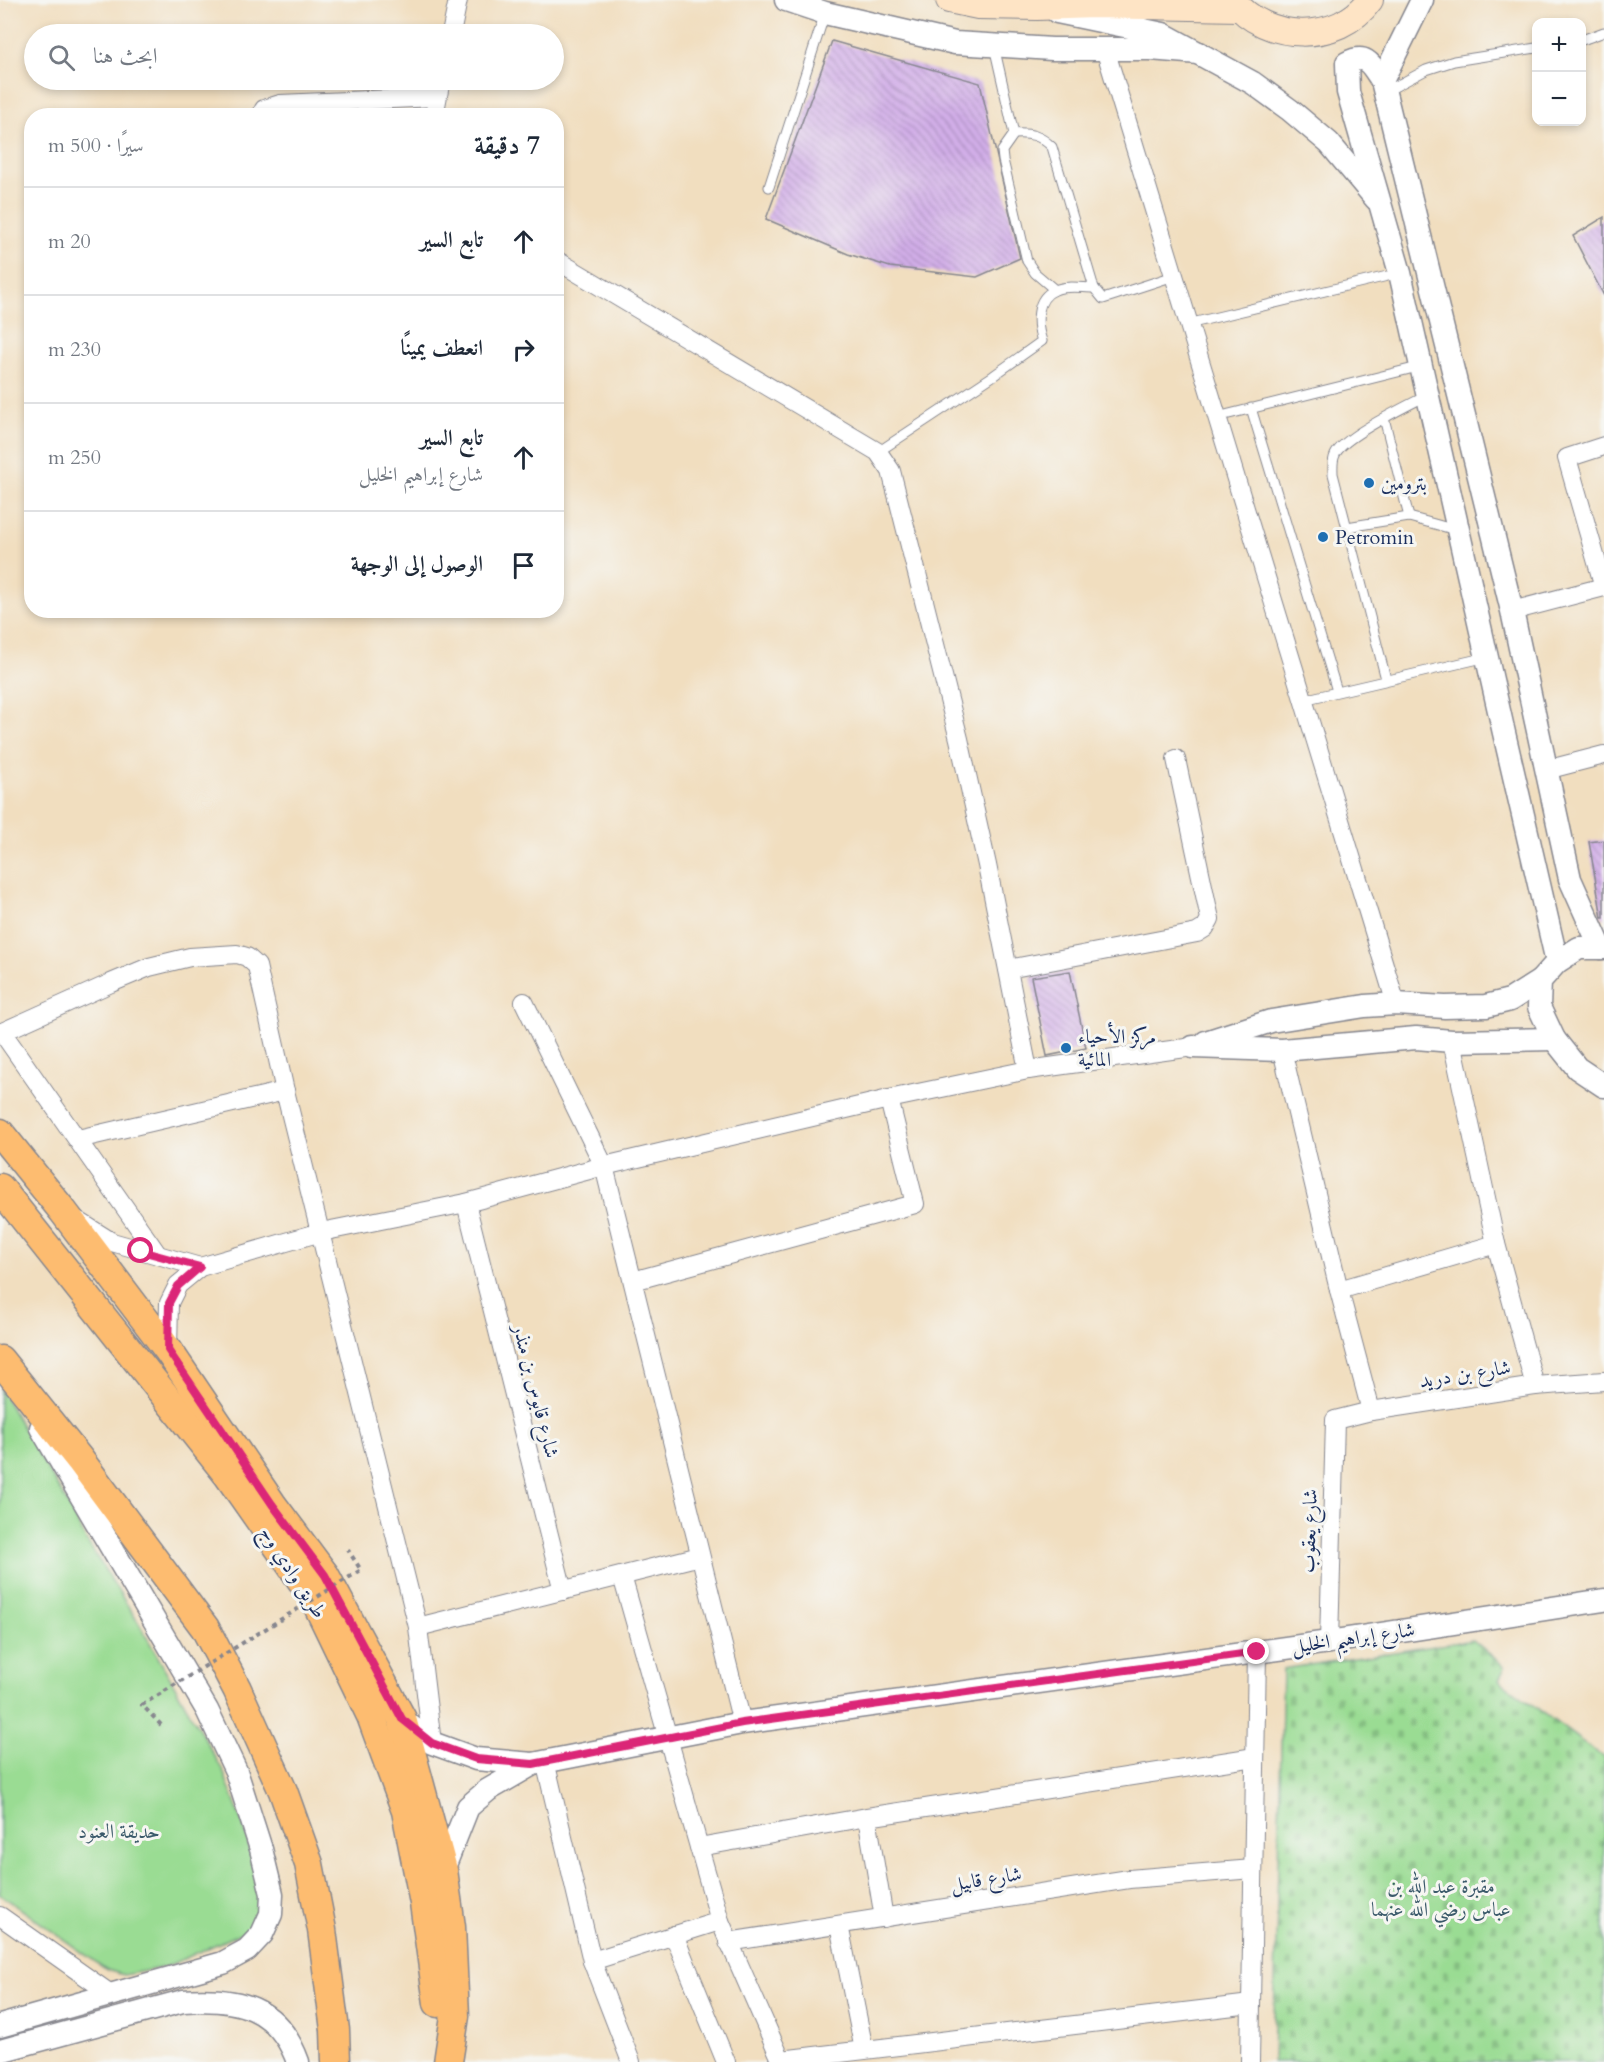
<!DOCTYPE html>
<html lang="ar">
<head>
<meta charset="utf-8">
<style>
	:root { --surface:#fff; --page:#f6f6f7; --text:#1f2937; --muted:#747a83; --line:#e0e1e3 }
	body { margin:0; font-family:Cardo,Amiri,serif; background:var(--page); color:var(--text); direction:rtl }
	.controls { position:absolute; right:18px; top:18px; display:grid; overflow:hidden; border-radius:12px; box-shadow:0 3px 9px #0003 }
	.controls button { width:54px; height:54px; display:grid; place-items:center; padding:0; border:0; border-bottom:2px solid var(--line); background:var(--surface); color:var(--text); font:30px sans-serif }
	.stop { position:absolute; width:18px; height:18px; margin:-14px; border:4px solid #db2777; border-radius:50%; background:#fff }
	.stop.end { background:#db2777; border-color:#fff; box-shadow:0 2px 6px #0008 }
	.list { margin:0; padding:0; list-style:none }
	h2 { display:flex; justify-content:space-between; align-items:center; height:78px; margin:0; padding:0 24px; font-size:26px }
	h2 small { font-size:20px; font-weight:400; color:var(--muted) }
	.list li { display:grid; grid-template-columns:39px 1fr auto; gap:18px; align-items:center; box-sizing:border-box; height:108px; padding:0 24px; border-top:2px solid var(--line) }
	.list b { display:block; font-size:22px; white-space:nowrap }
	.list p { margin:0; font-size:20px; white-space:nowrap; color:var(--muted) }
	.list em { font-size:20px; font-style:normal; color:var(--muted) }
	.icon { flex:none; width:33px; height:33px; fill:none; stroke:currentColor; stroke-width:2; stroke-linecap:round; stroke-linejoin:round }
	.map { position:relative; flex:none; width:1604px; height:2062px; overflow:hidden; direction:ltr }
	.search { position:absolute; background:var(--surface); box-shadow:0 3px 9px #0003; left:24px; top:24px; width:540px; height:66px; display:flex; align-items:center; gap:15px; box-sizing:border-box; padding:0 21px; border-radius:33px; color:var(--muted); font-size:22px }
	.panel { position:absolute; background:var(--surface); box-shadow:0 3px 9px #0003; left:24px; top:108px; width:540px; height:510px; border-radius:24px; direction:rtl }
	.map>svg:first-child { display:block }
</style>
</head>
<body>
<div class="map">
<svg width="1604" height="2062" viewBox="0 0 1604 2062">
	<defs>
		<pattern id="cemetery-stones" width="16" height="16" patternUnits="userSpaceOnUse" patternTransform="scale(1.5)"><rect width="16" height="16" fill="#9adc93"/><path d="M2 7V4a2 2 0 0 1 4 0v3zM10 15v-3a2 2 0 0 1 4 0v3z" fill="#84bd81"/></pattern>
		<pattern id="building-back-hatch" width="6" height="6" patternUnits="userSpaceOnUse" patternTransform="scale(1.5)"><rect width="6" height="6" fill="#d2aee8"/><path d="M-1 5l2 2M0 0l6 6M5-1l2 2" fill="none" stroke="#aa8ebf"/></pattern>
	</defs>
	<rect width="100%" height="100%" fill="#f6f6f2"/>
	<filter id="ink" filterUnits="userSpaceOnUse"><feTurbulence type="fractalNoise" baseFrequency=".0167" numOctaves="2"/><feDisplacementMap in="SourceGraphic" scale="12" xChannelSelector="R" yChannelSelector="G"/><feConvolveMatrix kernelMatrix="1 2 1 2 8 2 1 2 1" color-interpolation-filters="sRGB"/></filter>
	<filter id="wash" filterUnits="userSpaceOnUse"><feTurbulence type="fractalNoise" baseFrequency=".008" numOctaves="4" result="noise"/><feDisplacementMap in="SourceGraphic" scale="24" xChannelSelector="R" yChannelSelector="G"/><feGaussianBlur stdDeviation="1.35" result="paint"/><feColorMatrix in="noise" values="0 0 0 0 0 0 0 0 0 0 0 0 0 0 0 0 0 1.4 0 .05"/><feComposite in="paint" operator="in"/></filter>
	<g filter="url(#wash)">
		<rect width="100%" height="100%" fill="#f1debf"/>
		<polygon fill="#9adc93" stroke="#5a8678" stroke-width="1.5" points="0,1389 64,1497 86,1540 138,1622 223,1771 244,1827 263,1900 250,1926 243,1932 166,1967 124,1975 107,1970 0,1894"/>
		<polygon fill="url(#cemetery-stones)" stroke="#5a8678" stroke-width="1.5" points="1473,1640 1505,1667 1499,1680 1604,1758 1604,2062 1273,2062 1283,1669"/>
		<g id="blocks">
			<g fill="url(#building-back-hatch)">
				<polygon points="832,41 980,83 1020,258 977,277 890,267 848,254 766,219"/>
				<polygon points="1604,217 1604,296 1573,236"/>
				<polygon points="1604,840 1604,918 1602,918 1589,842"/>
				<polygon points="1070,971 1086,1048 1047,1056 1031,977"/>
			</g>
		</g>
	</g>
	<g filter="url(#ink)">
		<use href="#blocks" fill-opacity="0" stroke="#86868e" stroke-width="1.5"/>
		<g fill="none" stroke-linecap="round" stroke-linejoin="round">
			<g stroke="#86868e" stroke-width="11">
				<g id="service">
					<polyline points="1582,40 1604,32"/>
					<polyline points="994,46 1014,134 1002,151 1003,160 1027,261 1035,273 1055,290"/>
					<polyline points="1385,92 1426,70 1454,61 1536,48"/>
					<path d="M1014,134C1030,133 1040,135 1052,147L1094,288"/>
					<polyline points="769,187 825,13"/>
					<polyline points="1188,324 1400,273"/>
					<polyline points="1251,408 1337,691"/>
					<polyline points="1217,417 1422,366"/>
					<polyline points="1384,418 1409,517"/>
					<path d="M878,452L993,376L1042,341C1036,324 1035,298 1055,290C1066,285 1082,288 1094,288L1103,299L1174,276"/>
					<polyline points="1347,527 1409,517 1456,530"/>
					<path d="M1386,679L1333,474C1333,468 1332,461 1335,455C1342,437 1407,406 1426,396"/>
					<polyline points="1303,700 1487,657"/>
				</g>
			</g>
			<g stroke="#86868e" stroke-width="20">
				<g id="minor">
					<polyline points="451,34 458,0"/>
					<polyline points="1105,49 1396,1004"/>
					<polyline points="261,116 264,109 280,104 437,97"/>
					<polyline points="434,116 441,80"/>
					<polyline points="556,260 878,452 891,471 959,739 987,865 1028,1070"/>
					<polyline points="1604,587 1567,458 1604,446"/>
					<polyline points="1512,611 1604,587"/>
					<polyline points="1546,770 1604,755"/>
					<polyline points="1008,969 1197,933 1205,928 1210,919 1176,759"/>
					<polyline points="524,1002 604,1166 742,1723"/>
					<polyline points="2,1032 158,1255"/>
					<polyline points="0,1033 111,983 149,967 190,957 237,954 247,957 257,966 285,1091 418,1627 432,1743"/>
					<polyline points="1452,1041 1496,1244 1535,1386"/>
					<polyline points="1282,1050 1339,1290 1371,1411"/>
					<polyline points="78,1139 285,1091"/>
					<polyline points="466,1203 563,1591"/>
					<polyline points="77,1220 112,1242 200,1267"/>
					<polyline points="633,1281 915,1204 889,1099"/>
					<polyline points="1339,1290 1496,1244"/>
					<polyline points="168,1350 169,1303 178,1285 200,1267 321,1232 466,1203 604,1166 889,1099 1028,1070 1193,1047"/>
					<polyline points="622,1576 720,1921 782,2062"/>
					<polyline points="418,1627 700,1556"/>
					<polyline points="1329,1642 1335,1420 1371,1411 1535,1386 1604,1381"/>
					<polyline points="545,1761 592,1961 631,2062"/>
					<polyline points="867,1817 884,1918"/>
					<polyline points="699,1847 867,1817 1255,1757"/>
					<polyline points="0,1916 112,1995"/>
					<polyline points="839,1925 864,2050"/>
					<polyline points="674,1935 726,2062"/>
					<polyline points="728,1942 1129,1879 1253,1869"/>
					<polyline points="592,1961 720,1921"/>
					<polyline points="781,2060 1251,2004"/>
					<polyline points="1250,2062 1257,1652"/>
				</g>
			</g>
			<g stroke="#86868e" stroke-width="25">
				<g id="tertiary">
					<polyline points="786,0 825,13 955,43 1052,49 1150,49 1199,53"/>
					<polyline points="1057,12 1163,34 1253,83 1290,110 1329,143 1376,199"/>
					<polyline points="1382,81 1422,0"/>
					<polyline points="1604,948 1579,948 1557,962 1540,981 1539,1007 1554,1039 1577,1068 1604,1086"/>
					<path d="M1557,962L1504,733L1400,273L1348,92L1347,63C1367,52 1372,66 1382,81L1512,611L1570,879L1601,948"/>
					<polyline points="1206,1042 1271,1021 1365,1006 1396,1004 1445,1007 1486,1006 1510,1000 1540,981"/>
					<polyline points="1193,1047 1282,1050 1416,1038 1452,1041 1554,1039"/>
					<polyline points="402,1719 432,1743 476,1759 533,1764 742,1723 1329,1642 1604,1600"/>
					<polyline points="443,1870 468,1807 488,1790 533,1764"/>
					<polyline points="0,2026 223,1963 247,1950 262,1934 271,1914 272,1894 261,1849 236,1771 207,1710 41,1428"/>
					<path d="M0,2051L183,2001C238,1997 278,2006 298,2062"/>
				</g>
			</g>
			<g stroke="#86868e" stroke-width="28">
				<g id="secondary">
					<polyline points="949,0 978,6 1037,7 1095,5 1239,8"/>
					<path d="M1233,0C1265,42 1338,45 1370,0"/>
				</g>
			</g>
			<g stroke="#86868e" stroke-width="31">
				<g id="primary">
					<polyline points="0,1133 63,1211 168,1350 272,1504 325,1575 402,1719 443,1870 451,1927 455,2016 448,2062"/>
					<polyline points="0,1188 228,1475 314,1598 371,1716 406,1811 424,1903 438,2003"/>
					<polyline points="0,1360 80,1460 205,1628 237,1689 283,1791 309,1864 322,1930 335,2030 336,2062"/>
				</g>
			</g>
			<use href="#service" stroke="#fff" stroke-width="9"/>
			<use href="#minor" stroke="#fff" stroke-width="18"/>
			<use href="#tertiary" stroke="#fff" stroke-width="22"/>
			<use href="#secondary" stroke="#fee4c5" stroke-width="26"/>
			<use href="#primary" stroke="#fdbc6f" stroke-width="28"/>
			<polyline stroke="#86868e" stroke-width="4" stroke-dasharray="4.5 4.5" stroke-linecap="butt" points="161,1725 142,1705 361,1570 348,1550"/>
		</g>
	</g>
	<g fill="none" stroke-linecap="round" stroke-linejoin="round" filter="url(#ink)">
		<polyline stroke="#db2777" stroke-width="8" points="141,1251 200,1267 178,1286 169,1303 168,1350 272,1504 325,1575 402,1719 432,1743 476,1759 533,1764 742,1723 1257,1652"/>
	</g>
	<g fill="#1f6fb2" stroke="#f6f6f2" stroke-width="2">
		<circle cx="1369" cy="483" r="6"/>
		<circle cx="1323" cy="537" r="6"/>
		<circle cx="1066" cy="1048" r="6"/>
	</g>
	<g text-anchor="middle" dominant-baseline="central" stroke-width="6" stroke-linejoin="round" paint-order="stroke">
		<g font-size="20" fill="#1b2f5e" stroke="#f6f6f2" text-anchor="start">
			<text x="1381" y="483">بترومين</text>
			<text x="1335" y="537">Petromin</text>
			<text x="1078" y="1036">مركز الأحياء<tspan x="1078" dy="23">المائية</tspan></text>
		</g>
		<g font-size="20" fill="#1b2f5e" stroke="#f6f6f2">
			<text transform="translate(1465 1374) rotate(-9)">شارع بن دريد</text>
			<text transform="translate(536 1391) rotate(76)">شارع قابوس بن منذر</text>
			<text transform="translate(1309 1531) rotate(-88)">شارع يعقوب</text>
			<text transform="translate(293 1572) rotate(57)">طريق وادي وج</text>
			<text transform="translate(1353 1638) rotate(-8)">شارع إبراهيم الخليل</text>
			<text transform="translate(986 1879) rotate(-9)">شارع قابيل</text>
		</g>
		<g font-size="20" fill="#3b5a6b" stroke="#f6f6f2">
			<text x="119" y="1831">حديقة العنود</text>
			<text x="1441" y="1886">مقبرة عبد الله بن<tspan x="1441" dy="23">عباس رضي الله عنهما</tspan></text>
		</g>
	</g>
</svg>
<div class="controls">
<button>+</button>
<button>−</button>
</div>
<div class="stop" style="left:141px;top:1251px"></div>
<div class="stop end" style="left:1257px;top:1652px"></div>
<div class="search"><svg class="icon" aria-label="search" viewBox="0 0 24 24"><circle cx="10" cy="10" r="6"/><path d="M15 15l6 6"/></svg>ابحث هنا</div>
<section class="panel">
<h2>7 دقيقة<small>سيرًا · 500 m</small></h2>
<ul class="list">
<li><svg class="icon" aria-label="ahead" viewBox="0 0 24 24"><path d="M12 20V5M6 11l6-6 6 6"/></svg><div><b>تابع السير</b></div><em>20 m</em></li>
<li><svg class="icon" aria-label="right" viewBox="0 0 24 24"><path d="M7 20v-9h11M14 6l5 5-5 5"/></svg><div><b>انعطف يمينًا</b></div><em>230 m</em></li>
<li><svg class="icon" aria-label="ahead" viewBox="0 0 24 24"><path d="M12 20V5M6 11l6-6 6 6"/></svg><div><b>تابع السير</b><p>شارع إبراهيم الخليل</p></div><em>250 m</em></li>
<li><svg class="icon" aria-label="arrive" viewBox="0 0 24 24"><path d="M6 21V4h12l-3 4 3 4H6"/></svg><div><b>الوصول إلى الوجهة</b></div></li>
</ul>
</section>
</div>
</body>
</html>
